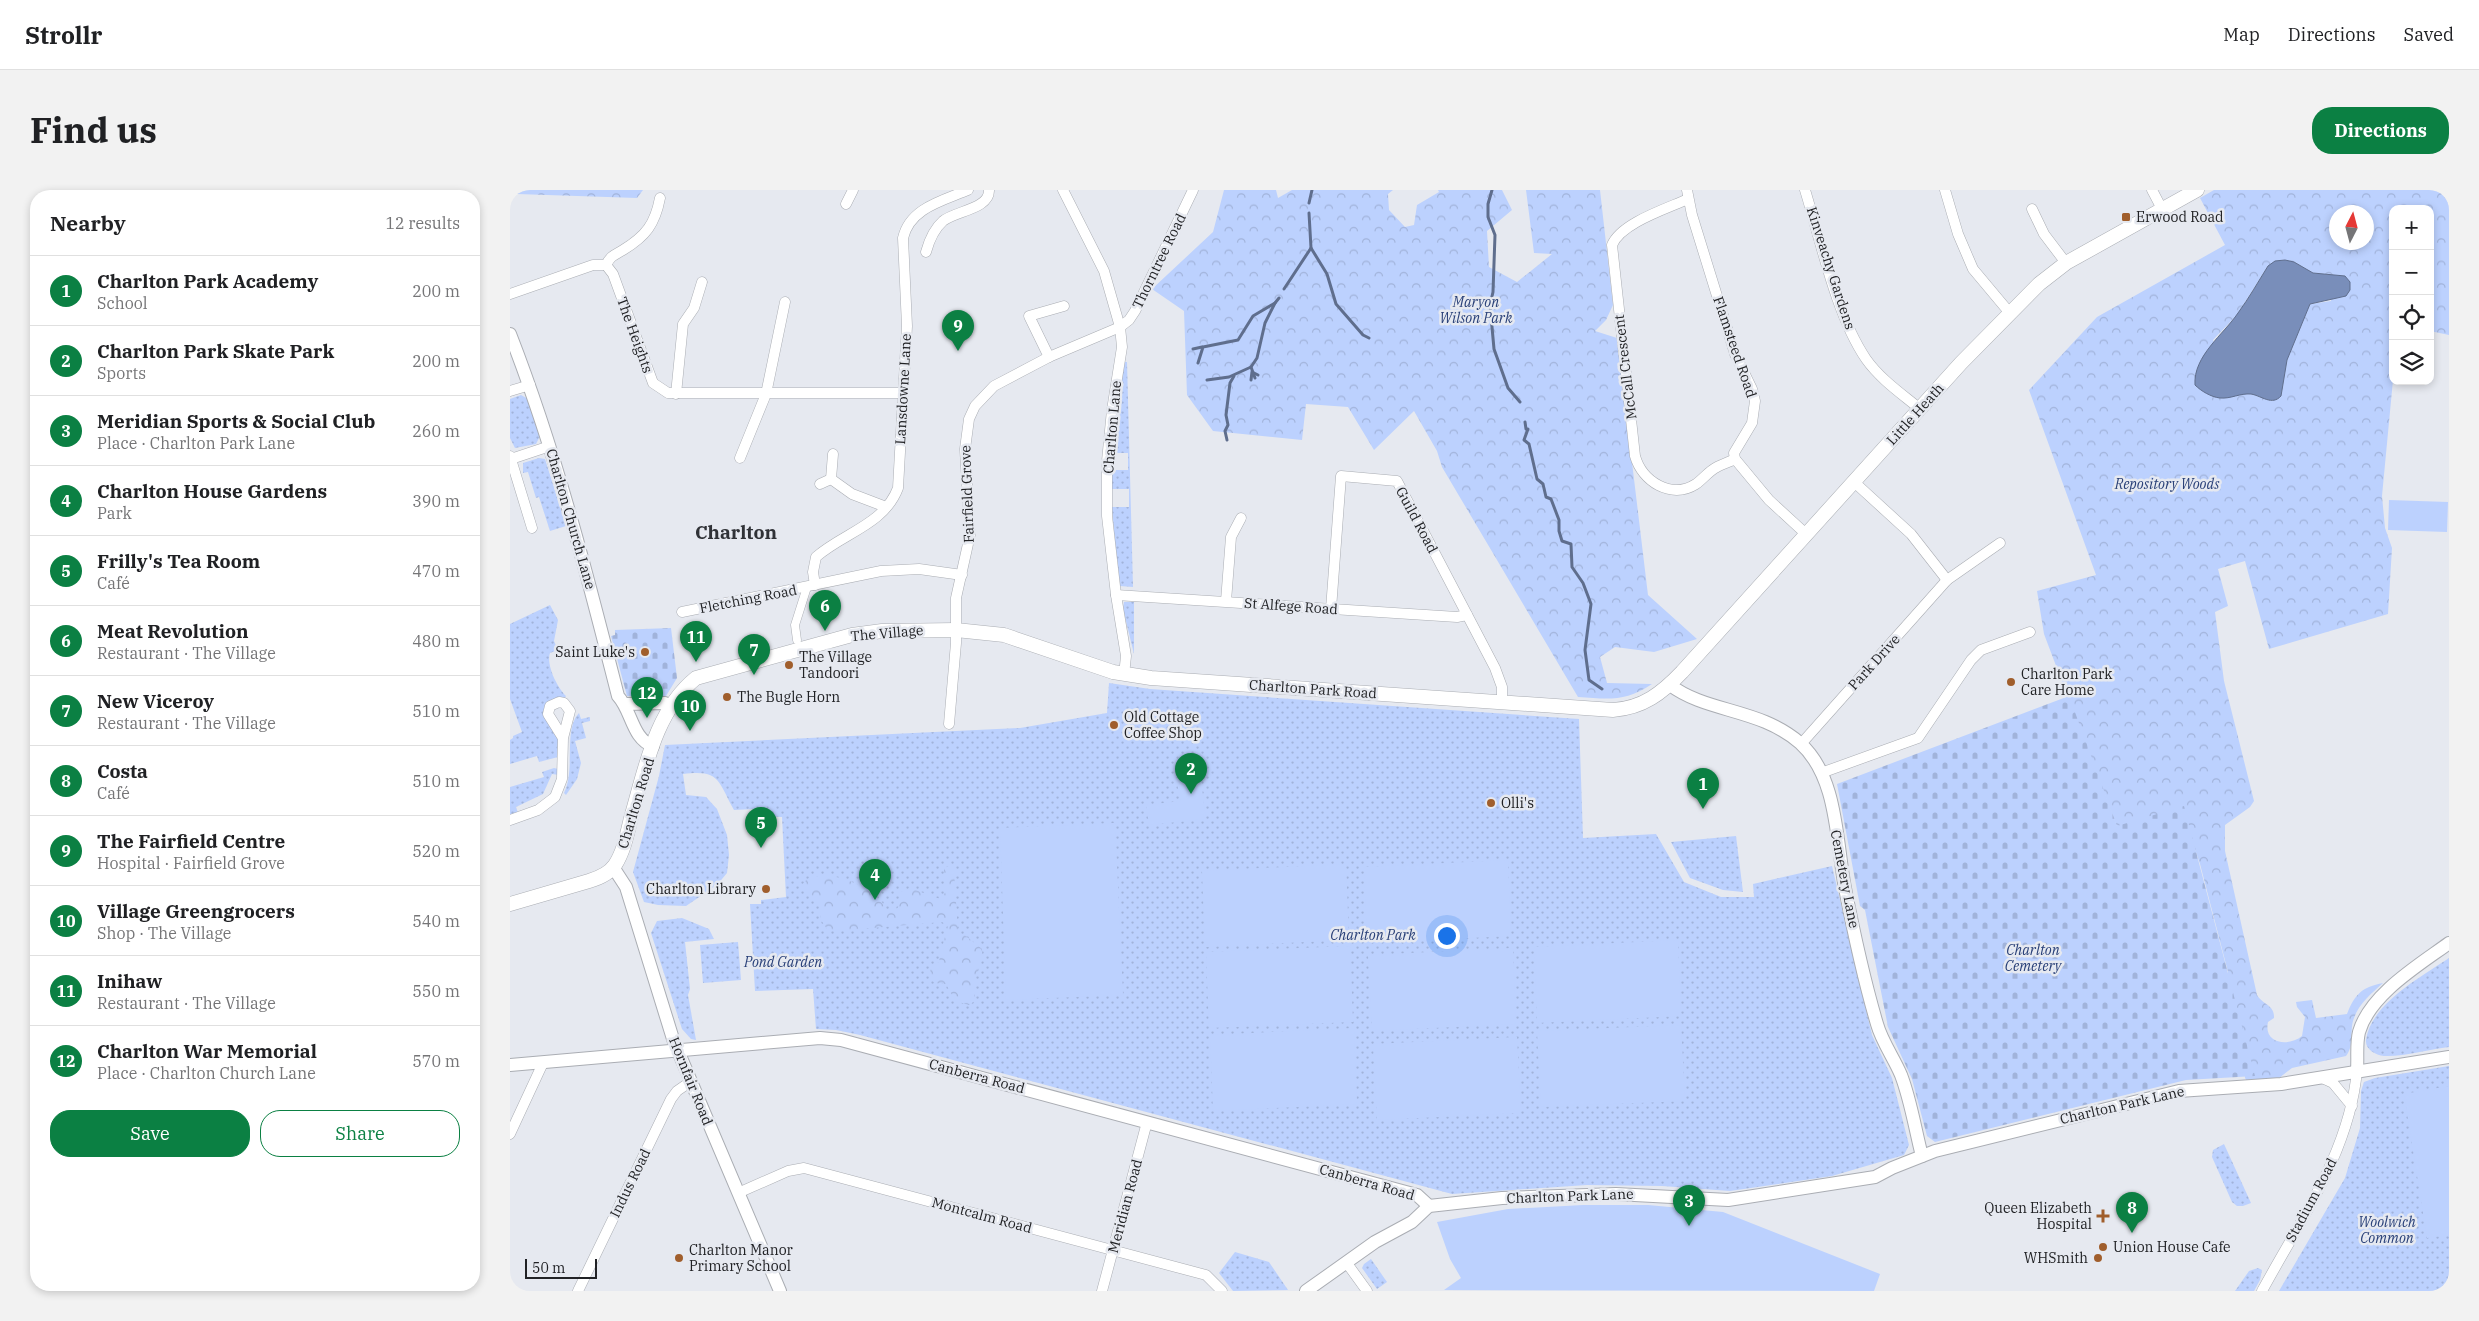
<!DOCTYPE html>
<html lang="en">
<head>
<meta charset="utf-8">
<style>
	:root { --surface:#fff; --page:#f2f2f2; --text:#202124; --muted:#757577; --line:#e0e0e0; --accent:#0b8043 }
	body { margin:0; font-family:"IBM Plex Serif",serif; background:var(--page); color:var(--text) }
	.controls { position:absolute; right:15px; top:15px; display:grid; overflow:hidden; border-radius:10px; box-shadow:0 2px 8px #0003 }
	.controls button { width:45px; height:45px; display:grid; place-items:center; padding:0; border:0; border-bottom:1px solid var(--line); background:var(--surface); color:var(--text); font:25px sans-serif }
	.compass { position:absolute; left:1819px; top:15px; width:45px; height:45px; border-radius:50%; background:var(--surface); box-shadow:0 2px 8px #0003; rotate:6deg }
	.scale { position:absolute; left:15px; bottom:12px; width:72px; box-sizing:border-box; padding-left:5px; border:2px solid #212225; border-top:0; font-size:14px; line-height:18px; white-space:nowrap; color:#212225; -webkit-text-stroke:4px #e6e9f0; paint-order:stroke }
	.you { position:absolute; left:936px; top:745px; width:18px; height:18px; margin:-12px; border:4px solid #fff; border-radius:50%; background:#1a73e8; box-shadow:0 0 0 8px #1a73e833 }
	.badge { display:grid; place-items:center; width:32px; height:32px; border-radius:50%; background:var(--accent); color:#fff; font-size:16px; font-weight:700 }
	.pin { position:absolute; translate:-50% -41px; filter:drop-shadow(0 1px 2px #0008) }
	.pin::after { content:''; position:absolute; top:26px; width:18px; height:15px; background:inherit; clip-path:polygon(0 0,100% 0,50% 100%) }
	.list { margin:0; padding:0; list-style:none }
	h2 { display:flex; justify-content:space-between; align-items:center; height:65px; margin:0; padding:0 20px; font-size:21px }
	h2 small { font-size:16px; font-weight:400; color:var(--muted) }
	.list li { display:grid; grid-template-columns:32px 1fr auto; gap:15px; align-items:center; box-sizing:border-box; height:70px; padding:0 20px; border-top:1px solid var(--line) }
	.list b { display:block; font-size:19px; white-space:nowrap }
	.list p { margin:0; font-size:16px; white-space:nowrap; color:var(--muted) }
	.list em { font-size:16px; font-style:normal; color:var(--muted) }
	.actions { display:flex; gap:10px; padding:15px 20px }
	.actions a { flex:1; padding:11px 0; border:1px solid var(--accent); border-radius:20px; text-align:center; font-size:18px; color:var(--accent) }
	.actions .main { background:var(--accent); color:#fff }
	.icon { flex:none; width:28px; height:28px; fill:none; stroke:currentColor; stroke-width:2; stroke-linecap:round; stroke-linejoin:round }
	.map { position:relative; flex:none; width:1939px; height:1101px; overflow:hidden; border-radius:20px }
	header { display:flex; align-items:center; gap:30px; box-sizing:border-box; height:70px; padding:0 25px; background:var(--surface); border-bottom:1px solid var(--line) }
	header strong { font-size:24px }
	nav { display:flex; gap:28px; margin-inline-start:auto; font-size:18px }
	.intro { display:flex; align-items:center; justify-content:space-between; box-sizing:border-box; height:120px; padding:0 30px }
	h1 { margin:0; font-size:35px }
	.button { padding:12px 22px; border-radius:20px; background:var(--accent); color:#fff; font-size:18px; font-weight:700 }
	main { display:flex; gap:30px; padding:0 30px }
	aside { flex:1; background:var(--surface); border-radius:20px; box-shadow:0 2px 8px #0003 }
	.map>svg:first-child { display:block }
</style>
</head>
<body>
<header>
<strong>Strollr</strong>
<nav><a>Map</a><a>Directions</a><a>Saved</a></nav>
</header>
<div class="intro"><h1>Find us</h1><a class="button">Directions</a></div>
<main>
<aside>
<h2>Nearby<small>12 results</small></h2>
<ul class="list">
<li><span class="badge">1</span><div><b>Charlton Park Academy</b><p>School</p></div><em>200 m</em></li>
<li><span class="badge">2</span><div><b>Charlton Park Skate Park</b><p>Sports</p></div><em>200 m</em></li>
<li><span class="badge">3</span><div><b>Meridian Sports &amp; Social Club</b><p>Place · Charlton Park Lane</p></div><em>260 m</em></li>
<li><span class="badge">4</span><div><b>Charlton House Gardens</b><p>Park</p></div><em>390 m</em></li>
<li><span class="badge">5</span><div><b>Frilly's Tea Room</b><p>Café</p></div><em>470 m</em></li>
<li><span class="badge">6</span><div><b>Meat Revolution</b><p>Restaurant · The Village</p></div><em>480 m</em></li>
<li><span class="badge">7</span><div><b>New Viceroy</b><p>Restaurant · The Village</p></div><em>510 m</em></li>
<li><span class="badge">8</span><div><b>Costa</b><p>Café</p></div><em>510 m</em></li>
<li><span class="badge">9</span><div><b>The Fairfield Centre</b><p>Hospital · Fairfield Grove</p></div><em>520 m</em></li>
<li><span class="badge">10</span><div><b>Village Greengrocers</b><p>Shop · The Village</p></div><em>540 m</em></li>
<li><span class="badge">11</span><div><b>Inihaw</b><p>Restaurant · The Village</p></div><em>550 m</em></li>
<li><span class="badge">12</span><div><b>Charlton War Memorial</b><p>Place · Charlton Church Lane</p></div><em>570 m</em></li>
</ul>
<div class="actions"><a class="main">Save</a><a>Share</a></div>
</aside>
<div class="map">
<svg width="1939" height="1101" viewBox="0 0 1939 1101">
	<defs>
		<pattern id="green-dots" width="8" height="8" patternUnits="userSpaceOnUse" patternTransform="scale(1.25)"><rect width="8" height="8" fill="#bcd1fe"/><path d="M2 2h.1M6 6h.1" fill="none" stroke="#a1b3da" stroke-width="1.8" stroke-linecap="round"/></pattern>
		<pattern id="forest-crowns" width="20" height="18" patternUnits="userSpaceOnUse" patternTransform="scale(1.25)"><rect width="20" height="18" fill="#bcd1fe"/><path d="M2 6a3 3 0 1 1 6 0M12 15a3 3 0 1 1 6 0" fill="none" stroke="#a1b3da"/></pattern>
		<pattern id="cemetery-stones" width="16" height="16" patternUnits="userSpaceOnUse" patternTransform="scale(1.25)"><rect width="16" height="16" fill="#bcd1fe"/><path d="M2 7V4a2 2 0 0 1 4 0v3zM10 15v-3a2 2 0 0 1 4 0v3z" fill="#a1b3da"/></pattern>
	</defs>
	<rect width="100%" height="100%" fill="#e6e9f0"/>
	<g fill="url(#green-dots)">
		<polygon points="613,172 617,172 623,397 610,396 608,392 602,317 619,317 619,299 602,299 602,280 618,280 618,263 603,263"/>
		<polygon points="11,205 18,209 30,246 26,254 5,258 0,248 0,209"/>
		<polygon points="29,268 35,269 56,336 40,341 29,307 26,308 18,282 13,283 13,273"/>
		<polygon points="614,412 624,412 624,464 613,419"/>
		<path d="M40,415L48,430L44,451L48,460L40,463C36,475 47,497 56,506L54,509L47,508L38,512L33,525L48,548V567L29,572L27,566L0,574V550L3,548V546L12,542L0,509V434Z"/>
		<path d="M599,493L640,499L1069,529L1073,648L1146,644L1174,692L1211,707H1244L1243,694L1322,676L1362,845L1382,888L1399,955L1394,965L1322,986L1220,1001L1152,996L1077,995L942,1004L350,845L326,840L306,839L303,799L245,801L240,714H251V710L276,707L272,627L245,626L244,619L224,620C208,591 210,579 173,584L176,605L196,607L207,619L217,645L219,665L217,683L207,695L176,716L148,715L134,712L123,682L149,586L155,555L510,538L597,523Z"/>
		<path d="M69,523L71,529L80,527V531L72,533L76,548L65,551L71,573L67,589L56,605L54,603C66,579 53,540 69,523Z"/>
		<polygon points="44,578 48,579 49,585 42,584 33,604 6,617 8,623 0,626 0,597 34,587 32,582"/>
		<polygon points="1226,646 1233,702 1213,700 1180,688 1161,652"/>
		<polygon points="172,728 199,739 204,749 175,752 180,799 178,805 186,850 181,849 172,839 141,743 147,731"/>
		<polygon points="228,752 231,790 193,793 190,755"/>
		<path d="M1939,768V857C1920,859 1893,867 1874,866C1865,865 1855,859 1856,850C1861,813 1913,786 1939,768Z"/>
		<polygon points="1939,876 1939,1101 1769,1101 1835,988 1850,938 1851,901 1854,892 1865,888"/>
		<polygon points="1714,954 1741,1013 1733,1016 1727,1016 1722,1012 1702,967 1703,960"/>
		<polygon points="725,1062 759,1072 778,1100 723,1101 709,1083"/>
		<polygon points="861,1069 877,1092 867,1099 852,1078 854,1074"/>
		<polygon points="1748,1078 1752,1080 1750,1090 1744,1101 1725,1101 1739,1081"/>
	</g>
	<g fill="url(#forest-crowns)" fill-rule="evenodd">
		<polygon points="6,0 133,0 127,8 7,4"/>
		<path d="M714,0H766L768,8L782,0H883L878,4L879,20L895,37L904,35L907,15L929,2L928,0H992L1002,20L977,41L979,77L1007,92L1042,64L1024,63L1016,0H1090L1103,115L1096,130L1085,141L1107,148L1138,405L1187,449L1144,462L1105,457L1090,467L1097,493L1142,494C1115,512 1099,509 1068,507L932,277L927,261L904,221L864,260L838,217L796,214L792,250L703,241L677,205L674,121L642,99L703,42Z"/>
		<path d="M1704,0H1939V145L1920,141V19H1883V190L1872,306L1875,338L1882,358L1878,424L1759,459L1735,371L1708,379L1718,416L1705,422L1714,491L1744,611L1740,617L1715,635V661L1747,805C1753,815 1765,815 1764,828L1758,832C1753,854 1779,857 1792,846L1795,827L1787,817L1786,812L1802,810L1806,828L1837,824C1845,804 1852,797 1873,793C1861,804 1848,814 1843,831C1840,842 1844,857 1836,866L1782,878L1769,888L1761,891H1737L1735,888L1733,861L1717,792L1718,782L1690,674L1671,618L1607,637L1534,444L1527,401L1586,385L1519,200L1587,127L1715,55L1690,8ZM1826,22H1856V52H1826ZM1784,72L1803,83L1825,85L1821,111L1800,114L1777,170L1771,206L1762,211L1742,204H1731L1703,150L1727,125L1758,76Z"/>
		<path d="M439,676L444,681L448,743L456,746L472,759C474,783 459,784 466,810L459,815L445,811L436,794L425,793L419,787L421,778L429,772C431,759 435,748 438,736L432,732L327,741L317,739L311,730L309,713L294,701L293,694L297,689C305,687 313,684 321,686C339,689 369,701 376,719L385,721L389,716L390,702L400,698L430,709L435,703L434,678Z"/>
	</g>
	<g fill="url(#cemetery-stones)">
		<polygon points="161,438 167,488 156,506 117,506 101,446 105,445 105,440"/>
		<polygon points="1559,506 1607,636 1674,616 1745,886 1676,890 1425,952 1417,946 1402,889 1378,837 1355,720 1350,716 1327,594"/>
	</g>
	<g fill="#bcd1fe">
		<polygon points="1879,310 1938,312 1937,342 1878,340"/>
		<path d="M690,583L696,629L639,635L636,615L671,611C667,590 659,579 690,583Z"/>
		<polygon points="605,633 613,805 496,810 490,638"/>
		<polygon points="998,670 1001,746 857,753 854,677"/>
		<polygon points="836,674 839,750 695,757 692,681"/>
		<polygon points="1168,750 1171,826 1027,833 1024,757"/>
		<polygon points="840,756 843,832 699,838 696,762"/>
		<polygon points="1003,758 1006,834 862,841 858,765"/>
		<polygon points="1171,835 1175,911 1031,917 1027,841"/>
		<polygon points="844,838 847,914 703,921 700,845"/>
		<polygon points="1007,847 1011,923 867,930 863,854"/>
		<polygon points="1939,896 1939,1045 1917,1048 1894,904"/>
		<polygon points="1073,1015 1138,1015 1213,1022 1370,1084 1364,1101 934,1100 951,1088 940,1069 927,1032 998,1019"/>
	</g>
	<path fill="#798eba" stroke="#5f6e8d" d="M1775,70L1784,72L1803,83L1835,86L1840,92V100L1836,106L1800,114L1777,170L1771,206C1762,216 1752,206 1741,204C1730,203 1721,209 1710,208C1701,207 1691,201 1685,195C1683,166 1714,144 1728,123C1739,108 1748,92 1758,76L1765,71Z"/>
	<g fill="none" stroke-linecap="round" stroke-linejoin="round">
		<g stroke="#5f6e8d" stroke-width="3">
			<polyline points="982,0 978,14 978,27 985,45 983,102 980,115 984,159 998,198 1010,212"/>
			<polyline points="799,13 802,0"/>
			<polyline points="801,58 817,84 826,114 853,145 859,148"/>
			<polyline points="774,99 801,58 799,23"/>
			<polyline points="683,159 692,157"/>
			<polyline points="688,173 693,157 728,150 743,126 765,113 769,108"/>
			<polyline points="741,177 745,188"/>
			<polyline points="697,190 719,187 741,177 747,168 755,133 765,113"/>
			<polyline points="741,190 742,182 748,185"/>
			<polyline points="1015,232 1016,239 1018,239 1014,250 1019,254 1027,289 1033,294 1036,307 1041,309 1049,330 1049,341 1052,351 1061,354 1062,377 1073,393 1081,414 1075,460 1079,490 1092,499"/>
			<polyline points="717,250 715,241 718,235 716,225 720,193 724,186"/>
		</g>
		<g stroke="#aaadb3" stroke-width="9">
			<polyline id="pedestrian" points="287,450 285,435 297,397"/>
		</g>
		<g stroke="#aaadb3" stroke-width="11">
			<g id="minor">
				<polyline points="553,0 594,81 610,137 612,157 602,220 597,271 597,326 606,405 616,466 614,485"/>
				<polyline points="1177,0 1182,25 1225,164 1242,199 1245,211 1242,233 1224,263 1225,269 1259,310 1296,344"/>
				<path d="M1295,0C1311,52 1326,125 1356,169C1370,189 1392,204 1410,219"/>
				<polyline points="1435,0 1448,44 1463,79 1499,122"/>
				<polyline points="1642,0 1652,19"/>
				<path d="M1178,9C1156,19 1111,33 1102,55L1125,266C1132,291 1161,310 1186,294C1193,289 1199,281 1207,277C1212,274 1219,272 1225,269"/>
				<polyline points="336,14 343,0"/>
				<polyline points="1522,19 1534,44 1556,73"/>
				<path d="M416,62C419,51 424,39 433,31C445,21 480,19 479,0"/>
				<polyline points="96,75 103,84 143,193 158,203 393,203"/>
				<path d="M0,104L83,75H96C101,65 105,65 113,60C136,46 145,34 150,8"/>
				<polyline points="539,167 519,126 554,116"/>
				<polyline points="0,201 20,195"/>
				<polyline points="166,204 173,134 184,118 192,92"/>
				<polyline points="323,264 321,289 342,304 376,317"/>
				<polyline points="0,266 22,338"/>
				<polyline points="230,268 256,204 275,112"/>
				<polyline points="1,269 40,256"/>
				<polyline points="1343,291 1401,344 1437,390"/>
				<polyline points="310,294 321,289"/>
				<path d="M305,395L303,382L306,367C333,343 374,335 388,298L397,136L393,48C400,18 432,11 458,0"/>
				<polyline points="606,405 947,427 957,425"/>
				<polyline points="716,411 721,347 731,328"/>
				<polyline points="821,419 831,286 887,291 985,478 992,497 992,512"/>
				<polyline points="172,422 371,381 409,379 452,385"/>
				<polyline points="439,534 446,453 446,408 460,345 455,259 459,229 465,216 484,196 539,167 610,137 619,130 625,121 683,0"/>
				<polyline points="1291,554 1437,390 1490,353"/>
				<polyline points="1311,583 1408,548 1461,470 1471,460 1520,442"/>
				<polyline points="0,630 28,620 45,607 52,589 53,548 60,521 54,513 49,512 40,516 38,524 53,548"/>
				<polyline points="1810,887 1823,893 1842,916"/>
				<polyline points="0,944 33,873"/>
				<polyline points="228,1003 278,981 294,978 696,1085 712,1101"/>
				<polyline points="836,1072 857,1101"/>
				<polyline points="68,1101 161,909 167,901 180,892"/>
				<polyline points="592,1101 637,932"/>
				<path d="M1752,1101C1790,1031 1840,961 1847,880"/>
			</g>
		</g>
		<g stroke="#aaadb3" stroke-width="14">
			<g id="tertiary">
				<path d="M0,144C46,262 77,384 108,506C122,521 122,549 143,556"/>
				<path d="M1160,495C1197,523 1250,518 1290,553C1328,587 1326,651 1335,698C1344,744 1354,790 1367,834C1372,852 1384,868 1391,885C1401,911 1405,939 1412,966"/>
				<polyline points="116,514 155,513 161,516"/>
				<polyline points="103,677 116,697 163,849 270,1101"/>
				<polyline points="0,875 310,848 331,850 907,1005 919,1016"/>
				<path d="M1847,880C1848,868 1846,854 1849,842C1860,804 1909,775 1939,753"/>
				<polyline points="796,1101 865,1052 902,1032 919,1016 992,1008 1106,1004 1218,1010 1365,987 1382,978 1425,961 1669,901 1771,894 1939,867"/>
			</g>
		</g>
		<g stroke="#aaadb3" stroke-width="15">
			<path id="secondary" d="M0,714L79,691C89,688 99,684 105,675C114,661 117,644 121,628C135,580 145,521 186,488L342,445L372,441L446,440L494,445L603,482L641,488L1103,520C1133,518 1152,503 1172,482L1451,173L1529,94L1556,73L1687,0"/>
		</g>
		<use href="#pedestrian" stroke="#fff" stroke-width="8"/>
		<use href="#minor" stroke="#fff" stroke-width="10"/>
		<use href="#tertiary" stroke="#fff" stroke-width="12"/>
		<use href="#secondary" stroke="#fff" stroke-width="14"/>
	</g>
	<g fill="#a05e2c" stroke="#e6e9f0" stroke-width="2">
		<rect x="1611" y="22" width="10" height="10" rx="2.5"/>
		<circle cx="135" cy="462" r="5"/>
		<circle cx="279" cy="475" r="5"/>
		<circle cx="1501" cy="492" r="5"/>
		<circle cx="217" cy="507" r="5"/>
		<circle cx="604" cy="535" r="5"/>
		<circle cx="981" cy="613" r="5"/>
		<circle cx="256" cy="699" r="5"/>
		<path d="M1590.5 1018.5h5v5h5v5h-5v5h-5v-5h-5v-5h5z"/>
		<circle cx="1593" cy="1057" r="5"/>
		<circle cx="169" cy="1068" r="5"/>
		<circle cx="1588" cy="1068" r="5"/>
	</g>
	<g text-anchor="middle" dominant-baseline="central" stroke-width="5" stroke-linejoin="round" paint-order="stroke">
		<g font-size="14" fill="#212225" stroke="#e6e9f0" text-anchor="start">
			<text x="1626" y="27">Erwood Road</text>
			<text x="125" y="462" text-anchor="end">Saint Luke's</text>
			<text x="289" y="467">The Village<tspan x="289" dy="16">Tandoori</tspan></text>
			<text x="1511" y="484">Charlton Park<tspan x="1511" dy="16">Care Home</tspan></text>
			<text x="227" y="507">The Bugle Horn</text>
			<text x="614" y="527">Old Cottage<tspan x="614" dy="16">Coffee Shop</tspan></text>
			<text x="991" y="613">Olli's</text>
			<text x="246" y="699" text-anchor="end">Charlton Library</text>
			<text x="1582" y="1018" text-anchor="end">Queen Elizabeth<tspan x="1582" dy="16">Hospital</tspan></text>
			<text x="1603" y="1057">Union House Cafe</text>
			<text x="179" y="1060">Charlton Manor<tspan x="179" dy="16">Primary School</tspan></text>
			<text x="1578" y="1068" text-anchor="end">WHSmith</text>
		</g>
		<g font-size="14" fill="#212225" stroke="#e6e9f0">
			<text transform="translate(649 71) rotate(-64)">Thorntree Road</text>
			<text transform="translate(1321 78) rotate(72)">Kinveachy Gardens</text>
			<text transform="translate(125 145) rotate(70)">The Heights</text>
			<text transform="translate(1225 157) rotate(71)">Flamsteed Road</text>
			<text transform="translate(1115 177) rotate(-97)">McCall Crescent</text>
			<text transform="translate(393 199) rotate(-87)">Lansdowne Lane</text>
			<text transform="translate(1405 224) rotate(-48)">Little Heath</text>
			<text transform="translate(602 237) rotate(-85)">Charlton Lane</text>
			<text transform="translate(457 304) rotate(-92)">Fairfield Grove</text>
			<text transform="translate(61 329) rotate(74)">Charlton Church Lane</text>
			<text transform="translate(907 330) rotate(62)">Guild Road</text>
			<text transform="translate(238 409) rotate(-11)">Fletching Road</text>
			<text transform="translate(781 416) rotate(4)">St Alfege Road</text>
			<text transform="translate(377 443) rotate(-5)">The Village</text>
			<text transform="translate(1364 472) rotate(-48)">Park Drive</text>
			<text transform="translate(803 499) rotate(4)">Charlton Park Road</text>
			<text transform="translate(126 613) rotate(-73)">Charlton Road</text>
			<text transform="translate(1335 689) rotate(79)">Cemetery Lane</text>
			<text transform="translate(467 886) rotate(15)">Canberra Road</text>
			<text transform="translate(181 891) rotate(68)">Hornfair Road</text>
			<text transform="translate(1612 915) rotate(-13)">Charlton Park Lane</text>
			<text transform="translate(857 992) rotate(16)">Canberra Road</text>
			<text transform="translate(120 993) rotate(-64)">Indus Road</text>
			<text transform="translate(1060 1006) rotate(-2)">Charlton Park Lane</text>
			<text transform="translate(1801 1010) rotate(-62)">Stadium Road</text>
			<text transform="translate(615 1016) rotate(-75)">Meridian Road</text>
			<text transform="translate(472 1025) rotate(15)">Montcalm Road</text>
		</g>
		<g font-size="14" font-style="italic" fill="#294078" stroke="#e6e9f0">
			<text x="966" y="112">Maryon<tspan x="966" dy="16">Wilson Park</tspan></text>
			<text x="1657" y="294">Repository Woods</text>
			<text x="863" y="745">Charlton Park</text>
			<text x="1523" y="760">Charlton<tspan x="1523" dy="16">Cemetery</tspan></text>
			<text x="273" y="772">Pond Garden</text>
			<text x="1877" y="1032">Woolwich<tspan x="1877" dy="16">Common</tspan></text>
		</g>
		<g font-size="19" font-weight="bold" fill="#303237" stroke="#e6e9f0">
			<text x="226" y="342">Charlton</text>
		</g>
	</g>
</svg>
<div class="controls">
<button>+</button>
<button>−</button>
<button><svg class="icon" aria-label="locate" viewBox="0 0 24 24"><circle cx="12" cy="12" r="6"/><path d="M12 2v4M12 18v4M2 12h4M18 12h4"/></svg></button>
<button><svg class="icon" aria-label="layers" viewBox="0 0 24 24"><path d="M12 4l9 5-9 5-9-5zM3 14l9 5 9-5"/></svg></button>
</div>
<svg class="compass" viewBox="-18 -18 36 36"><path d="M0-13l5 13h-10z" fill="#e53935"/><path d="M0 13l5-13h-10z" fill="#757577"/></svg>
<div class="scale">50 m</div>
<div class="you"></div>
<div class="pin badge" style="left:1193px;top:619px">1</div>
<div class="pin badge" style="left:681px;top:604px">2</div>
<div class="pin badge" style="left:1179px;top:1036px">3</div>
<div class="pin badge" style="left:365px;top:710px">4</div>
<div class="pin badge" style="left:251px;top:658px">5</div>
<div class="pin badge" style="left:315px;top:441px">6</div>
<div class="pin badge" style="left:244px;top:485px">7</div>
<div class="pin badge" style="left:1622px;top:1043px">8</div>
<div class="pin badge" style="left:448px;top:161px">9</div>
<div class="pin badge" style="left:180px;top:541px">10</div>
<div class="pin badge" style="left:186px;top:472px">11</div>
<div class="pin badge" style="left:137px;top:528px">12</div>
</div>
</main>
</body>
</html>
